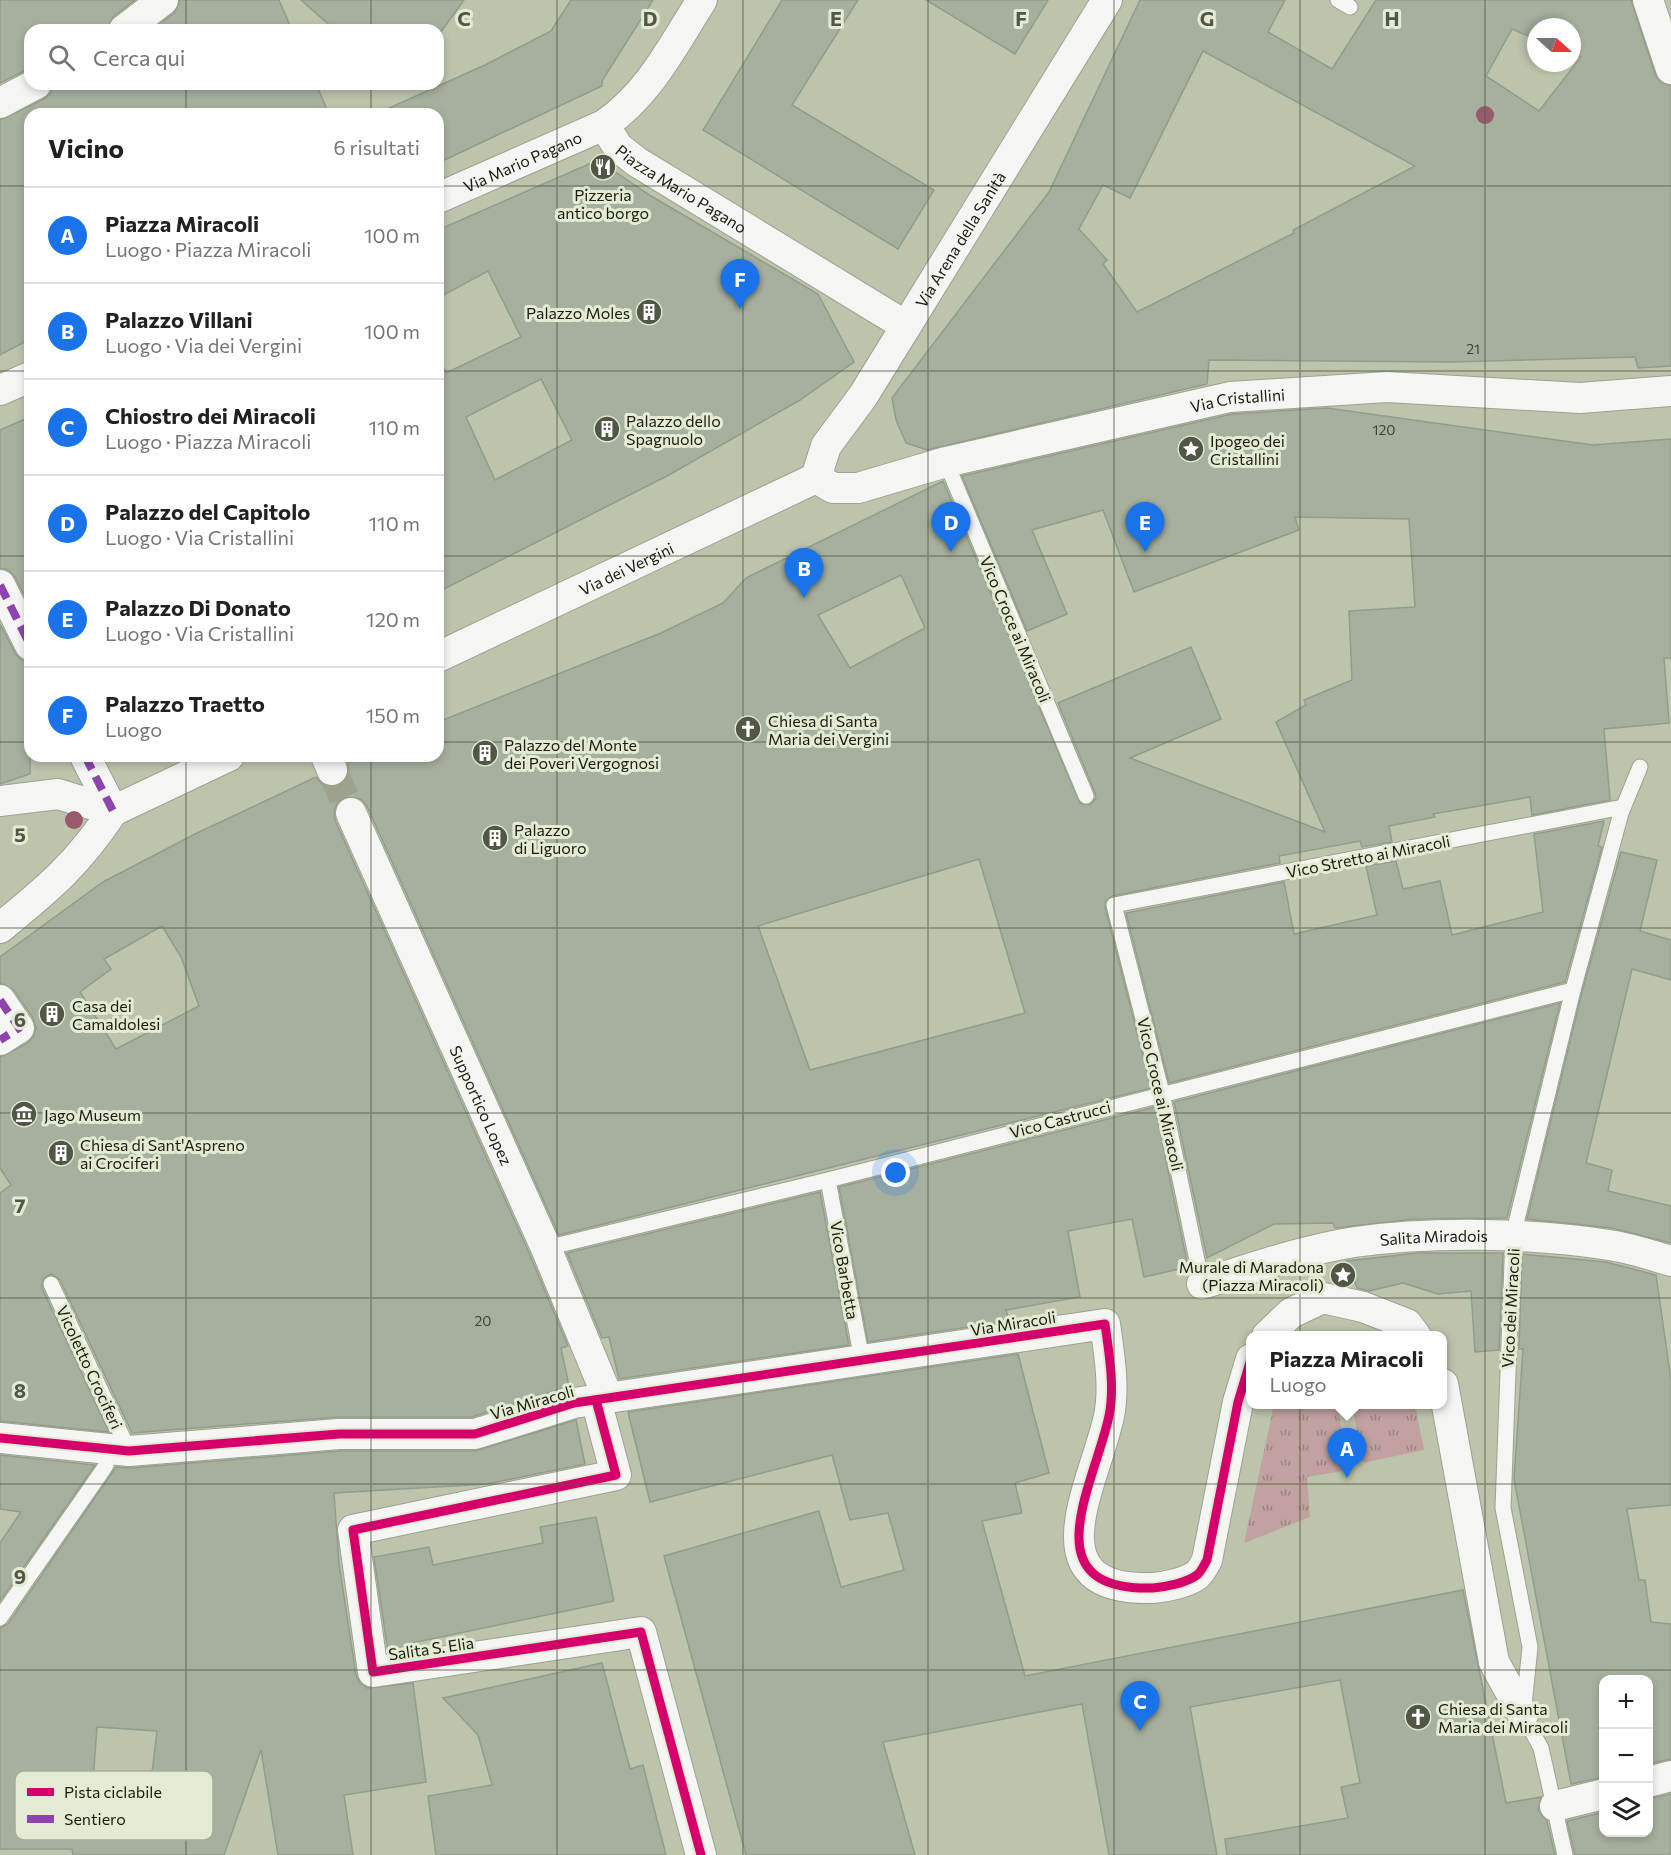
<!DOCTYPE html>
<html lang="it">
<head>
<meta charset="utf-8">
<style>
	:root { --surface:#fff; --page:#f6f6f6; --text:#202124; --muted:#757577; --line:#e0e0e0; --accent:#1a73e8 }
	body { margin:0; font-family:Commissioner,sans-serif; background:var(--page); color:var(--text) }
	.controls { position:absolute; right:18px; bottom:18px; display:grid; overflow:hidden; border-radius:12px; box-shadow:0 3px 9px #0003 }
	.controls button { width:54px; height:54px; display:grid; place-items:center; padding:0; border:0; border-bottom:2px solid var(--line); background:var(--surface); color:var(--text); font:30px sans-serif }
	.compass { position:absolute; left:1527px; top:18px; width:54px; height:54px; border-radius:50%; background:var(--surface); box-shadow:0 3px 9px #0003; rotate:111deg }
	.you { position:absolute; left:896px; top:1173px; width:21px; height:21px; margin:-15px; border:4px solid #fff; border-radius:50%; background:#1a73e8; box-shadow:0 0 0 9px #1a73e833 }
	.badge { display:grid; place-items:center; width:39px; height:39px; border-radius:50%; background:var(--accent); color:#fff; font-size:20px; font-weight:700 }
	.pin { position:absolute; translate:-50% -50px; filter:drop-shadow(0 2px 3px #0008) }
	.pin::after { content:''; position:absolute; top:32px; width:21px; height:18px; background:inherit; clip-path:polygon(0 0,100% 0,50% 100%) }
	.popup { position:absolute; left:1246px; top:1331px; width:201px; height:78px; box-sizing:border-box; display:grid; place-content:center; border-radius:12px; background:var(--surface); filter:drop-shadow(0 2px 4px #0005); font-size:20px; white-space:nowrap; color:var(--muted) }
	.popup b { font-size:22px; color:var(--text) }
	.popup::after { content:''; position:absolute; left:50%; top:100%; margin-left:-12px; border:12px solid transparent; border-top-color:var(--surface) }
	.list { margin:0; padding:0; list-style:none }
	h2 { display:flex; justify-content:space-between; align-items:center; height:78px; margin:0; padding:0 24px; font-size:26px }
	h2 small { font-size:20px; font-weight:400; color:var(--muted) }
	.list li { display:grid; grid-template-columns:39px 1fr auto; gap:18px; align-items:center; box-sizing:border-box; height:96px; padding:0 24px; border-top:2px solid var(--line) }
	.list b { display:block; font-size:22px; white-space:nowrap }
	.list p { margin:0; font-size:20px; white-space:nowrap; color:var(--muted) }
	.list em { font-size:20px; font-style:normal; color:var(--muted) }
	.icon { flex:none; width:33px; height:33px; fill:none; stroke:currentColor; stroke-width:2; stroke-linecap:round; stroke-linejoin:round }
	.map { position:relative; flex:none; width:1671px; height:1855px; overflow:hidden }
	.search { position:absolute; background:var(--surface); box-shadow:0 3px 9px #0003; left:24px; top:24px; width:420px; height:66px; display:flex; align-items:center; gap:15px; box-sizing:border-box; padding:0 21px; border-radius:18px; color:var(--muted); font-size:22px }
	.panel { position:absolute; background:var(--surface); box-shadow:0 3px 9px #0003; left:24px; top:108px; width:420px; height:654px; border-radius:18px }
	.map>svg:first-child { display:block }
</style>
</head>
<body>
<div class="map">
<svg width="1671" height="1855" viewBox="0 0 1671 1855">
	<defs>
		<pattern id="grass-tufts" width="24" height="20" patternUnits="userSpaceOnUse" patternTransform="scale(1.5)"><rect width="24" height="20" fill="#c2a2a0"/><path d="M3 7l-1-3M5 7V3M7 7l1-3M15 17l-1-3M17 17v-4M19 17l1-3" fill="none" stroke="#9d8381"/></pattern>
	</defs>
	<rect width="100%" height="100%" fill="#bcc4ac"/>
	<g fill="url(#grass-tufts)">
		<polygon points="1274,1405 1337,1405 1349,1470 1307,1477 1310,1517 1244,1543"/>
		<polygon points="1352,1405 1415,1405 1424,1450 1363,1463"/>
	</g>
	<g fill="#a7b09f" stroke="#939c8c" stroke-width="1.5" fill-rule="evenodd">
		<polygon points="0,0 135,0 113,17 107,30 30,30 30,68 0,83"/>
		<polygon points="180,0 279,0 292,30 152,30 174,13"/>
		<polygon points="301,0 464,0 438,36 438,30 335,30"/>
		<polygon points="571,0 653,0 602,81 602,86 438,163 438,114 376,114 485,65 551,31"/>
		<polygon points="782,0 858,0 792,105 934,190 898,249 703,130"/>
		<polygon points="926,0 1048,0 1015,54"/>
		<path d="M1140,0H1285L1268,32L1332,69L1376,0H1631L1655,74L1660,82L1671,86V366L1638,368L1635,357L1452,362L1209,360L1207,384L927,450L906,443L896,420L892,398L1049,192ZM1536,27H1572V54L1581,57L1539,111L1486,76L1512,29L1536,39ZM1203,51L1415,166L1293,230L1294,233L1137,312L1103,264L1107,260L1079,229L1103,185L1130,198Z"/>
		<polygon points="53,84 316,84 329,114 30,114 30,339 0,355 0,120 44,99 51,93"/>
		<path d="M598,160L651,196L818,294L854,362L800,400L667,476L438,592V356L446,373L521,337L488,271L438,298V230ZM541,379L572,440L495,480L466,417Z"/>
		<path d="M1327,408L1593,445L1671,439V658H1664L1669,723L1604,729L1610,800L1532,815L1530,797L1433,814L1435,817L1389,826L1392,842L1362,847L1360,841L1279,856L1280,863L1112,896L1105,902V907L1151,1088L559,1235L367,806L361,799L345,797L337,803L334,812L335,820L530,1255L568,1346L561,1348L569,1386L472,1417H338L132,1433L60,1280L51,1274L43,1279L42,1288L109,1432L0,1421V1193L11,1185L0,1168V1057L28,1043L34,1036L36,1028L33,1018L14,990L0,983V957L103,882L195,834L316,777L321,783L329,787L339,786L349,773L348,763L363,756H438V722L661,633L723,603L746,578L943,481L1080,803L1090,805L1096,798L1095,793L1058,703L1191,647L1221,719L1130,758L1325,832L1276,722L1306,705L1304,700L1352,680L1349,611L1415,607L1409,519L1295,517L1299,530L1134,592L1103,510L1032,530L1067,614L1027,631L962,476L1232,414ZM901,575L925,628L850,668L818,615ZM979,859L1025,1013L810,1070L758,926ZM162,926L181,957L199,1006L116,1049L80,992L111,969L104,959Z"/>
		<polygon points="30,417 30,606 15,577 9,570 0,568 0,430"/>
		<polygon points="0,624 15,653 21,660 30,662 30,774 0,784"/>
		<polygon points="1604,821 1598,846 1602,847 1565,982 1169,1083 1126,913 1284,882 1294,934 1377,915 1366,866 1396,861 1403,889 1440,881 1452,935 1543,912 1534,834"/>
		<polygon points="1621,852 1657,860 1640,931 1671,940 1671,980 1632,969 1586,1163 1612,1170 1608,1191 1671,1206 1671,1243 1612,1228 1527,1219 1582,992"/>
		<polygon points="1560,1003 1507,1218 1415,1219 1335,1228 1333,1223 1274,1224 1207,1258 1174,1102"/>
		<polygon points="1155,1107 1188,1267 1144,1277 1132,1219 1068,1231 1080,1297 1006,1310 1009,1321 868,1342 839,1187"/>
		<polygon points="820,1192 849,1345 619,1379 609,1337 602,1338 567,1253"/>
		<polygon points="1417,1253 1503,1253 1499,1350 1475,1352 1471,1291 1438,1294 1403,1283 1369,1291 1357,1288 1347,1261"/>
		<polygon points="1522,1254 1606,1262 1656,1275 1671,1380 1671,1505 1627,1509 1639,1580 1645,1580 1651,1622 1671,1624 1671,1759 1648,1764 1648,1680 1604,1680 1604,1777 1571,1784 1514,1479 1523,1349 1519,1349"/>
		<polygon points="1018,1354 1049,1473 1015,1483 1022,1513 982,1521 1025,1676 1463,1590 1506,1803 1541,1797 1538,1810 1547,1821 1555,1855 1227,1855 1225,1839 1348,1818 1341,1787 1360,1783 1340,1680 1190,1707 1217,1855 1109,1855 1082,1704 883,1742 915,1855 746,1855 664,1556 819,1511 841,1587 904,1570 888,1513 850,1520 832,1455 650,1502 628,1412"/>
		<path d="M576,1420L585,1464L487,1484L334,1493L339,1563L356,1675L360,1683L367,1688L413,1683L426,1782L344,1795L353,1855H278L261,1750L224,1855H73L72,1849H0V1628L8,1624L116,1467L130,1468L340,1451H475ZM97,1727L157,1731L148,1806L91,1808Z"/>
		<polygon points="0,1455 95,1465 0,1601 0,1543 21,1512 0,1509"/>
		<polygon points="596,1517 614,1601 407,1644 408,1649 388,1652 374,1557 429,1547 433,1565 543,1543 540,1527"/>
		<polygon points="602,1663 630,1769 643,1765 666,1855 436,1855 428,1796 492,1785 478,1735 443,1698"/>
		<polygon points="1671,1794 1671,1855 1575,1855 1567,1821 1604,1812 1604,1833 1648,1833 1648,1799"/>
	</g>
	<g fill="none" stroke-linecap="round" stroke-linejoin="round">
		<polyline stroke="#9ba38c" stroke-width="30" stroke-dasharray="30 15" stroke-linecap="butt" points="332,770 351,813"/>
		<g stroke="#9ca28f" stroke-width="17">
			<g id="lane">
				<polyline points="1338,0 1350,7"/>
				<polyline points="946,462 1086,796"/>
				<polyline points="828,1180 862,1360"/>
				<polyline points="546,1248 828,1180 1573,990"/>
				<polyline points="51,1284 129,1451"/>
				<polyline points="1202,1284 1162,1093 1114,905 1623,807"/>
				<polyline points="0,1618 105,1467 112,1450"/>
				<polyline points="1565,1855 1541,1748 1523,1715 1530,1647 1503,1508 1513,1236 1573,990 1621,813 1640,767"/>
			</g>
		</g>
		<g stroke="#9ca28f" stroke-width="32">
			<g id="street">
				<polyline points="1648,0 1671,69"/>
				<polyline points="124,30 163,0"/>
				<polyline points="0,103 36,84"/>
				<path id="s1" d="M604,125L618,147L637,162L906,326"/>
				<path id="s2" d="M438,198L604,125C650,93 672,47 702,0"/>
				<polyline points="0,390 30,377"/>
				<path id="s3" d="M816,478L833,488H858L946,462L1230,397L1387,387L1580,398L1671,391"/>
				<path id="s4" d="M816,478L826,446L863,396L1107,0"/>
				<polyline points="0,585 30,645"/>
				<path id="s5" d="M438,657L816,478"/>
				<polyline points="85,756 113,811"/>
				<polyline points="326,756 332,770"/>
				<polyline points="0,801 58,794 113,811"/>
				<polyline points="113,811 229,756"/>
				<path id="s6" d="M351,813L546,1248L608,1398"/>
				<path d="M0,928C49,888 78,864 113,811"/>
				<polyline points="0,1000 19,1028 0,1040"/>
				<path id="s7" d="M1202,1284C1252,1268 1303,1250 1355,1242C1432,1231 1533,1233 1609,1245C1630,1248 1651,1255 1671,1261"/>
				<polyline points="1267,1336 1291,1313 1323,1298 1363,1307 1407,1324 1416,1336"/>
				<polyline points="1443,1384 1494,1662 1523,1715"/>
				<polyline points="596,1400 616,1475 353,1530 373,1672 641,1632 701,1855"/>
				<path d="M0,1438L129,1451L339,1434H475L574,1403L1105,1324C1109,1353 1115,1387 1109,1416C1095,1483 1029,1592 1153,1588C1165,1587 1186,1583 1197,1575C1201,1572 1204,1565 1207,1560L1238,1402L1251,1359"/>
				<polyline points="1648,1782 1671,1776"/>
				<polyline points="1555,1806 1604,1794"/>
			</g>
		</g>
		<use href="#lane" stroke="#f5f6f3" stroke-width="15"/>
		<use href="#street" stroke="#f5f6f3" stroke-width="30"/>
		<g stroke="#8e44ad" stroke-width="8" stroke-dasharray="15 8" stroke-linecap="butt">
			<polyline points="0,585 30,645"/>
			<polyline points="85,756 113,811"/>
			<polyline points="0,1000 19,1028 0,1040"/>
		</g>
		<g stroke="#e3ebd5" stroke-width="13">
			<g id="cycleway">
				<polyline points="596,1400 616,1475 353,1530 373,1672 641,1632 701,1855"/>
				<path d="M0,1438L129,1451L339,1434H475L574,1403L1105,1324C1109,1353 1115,1387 1109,1416C1095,1483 1029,1592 1153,1588C1165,1587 1186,1583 1197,1575C1201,1572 1204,1565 1207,1560L1238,1402L1251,1359"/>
			</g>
		</g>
		<use href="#cycleway" stroke="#d6006c" stroke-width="9"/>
	</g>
	<g fill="#995a6e">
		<circle cx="1485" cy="115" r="9"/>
		<circle cx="74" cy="820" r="9"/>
	</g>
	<path fill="none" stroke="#515745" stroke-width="1.5" stroke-opacity="0.55" d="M186,0V30M371,0V30M557,0V1855M743,0V1855M928,0V1855M1114,0V1855M1300,0V1855M1485,0V1855M186,84V114M371,84V114M0,186H30M438,186H1671M0,371H30M438,371H1671M0,556H30M438,556H1671M0,742H30M438,742H1671M186,756V1855M371,756V1855M0,928H1671M0,1113H1671M0,1298H1671M0,1484H1671M0,1670H1671"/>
	<defs>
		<g id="restaurant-disc" transform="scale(1.35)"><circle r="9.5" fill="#515745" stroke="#e3ebd5"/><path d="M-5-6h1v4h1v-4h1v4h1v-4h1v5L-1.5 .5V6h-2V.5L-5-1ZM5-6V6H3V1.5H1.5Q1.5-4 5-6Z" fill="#fff"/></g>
		<g id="building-disc" transform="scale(1.35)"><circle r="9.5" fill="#515745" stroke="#e3ebd5"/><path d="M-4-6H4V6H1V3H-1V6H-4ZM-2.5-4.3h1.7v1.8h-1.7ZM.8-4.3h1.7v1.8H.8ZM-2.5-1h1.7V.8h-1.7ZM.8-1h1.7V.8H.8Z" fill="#fff"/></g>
		<g id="sight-disc" transform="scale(1.35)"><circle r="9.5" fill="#515745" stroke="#e3ebd5"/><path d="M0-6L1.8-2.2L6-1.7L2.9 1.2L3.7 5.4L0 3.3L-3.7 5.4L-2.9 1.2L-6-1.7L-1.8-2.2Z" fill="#fff"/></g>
		<g id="church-disc" transform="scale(1.35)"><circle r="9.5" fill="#515745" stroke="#e3ebd5"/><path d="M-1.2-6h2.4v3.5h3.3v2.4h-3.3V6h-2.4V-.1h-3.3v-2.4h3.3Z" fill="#fff"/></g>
		<g id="museum-disc" transform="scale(1.35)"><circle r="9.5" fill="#515745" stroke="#e3ebd5"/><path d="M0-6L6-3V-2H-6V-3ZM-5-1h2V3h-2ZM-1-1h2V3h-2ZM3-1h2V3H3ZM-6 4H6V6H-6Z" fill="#fff"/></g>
	</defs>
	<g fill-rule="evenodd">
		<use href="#restaurant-disc" x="603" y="167"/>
		<use href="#building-disc" x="649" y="312"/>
		<use href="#building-disc" x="607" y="429"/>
		<use href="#sight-disc" x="1191" y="449"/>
		<use href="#church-disc" x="748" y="729"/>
		<use href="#building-disc" x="485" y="753"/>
		<use href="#building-disc" x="495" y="838"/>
		<use href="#building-disc" x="52" y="1014"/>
		<use href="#museum-disc" x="24" y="1114"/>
		<use href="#building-disc" x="61" y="1153"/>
		<use href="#sight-disc" x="1343" y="1275"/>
		<use href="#church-disc" x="1418" y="1717"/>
	</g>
	<g text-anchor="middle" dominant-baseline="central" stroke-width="6" stroke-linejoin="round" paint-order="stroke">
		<g font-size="14" fill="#3d4333">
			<text x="1473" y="348">21</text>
			<text x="1384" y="429">120</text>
			<text x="483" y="1320">20</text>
		</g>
		<g font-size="16" fill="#181d0d" stroke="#e3ebd5">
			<text stroke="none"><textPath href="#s2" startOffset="92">Via Mario Pagano</textPath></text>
			<text stroke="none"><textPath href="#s1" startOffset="102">Piazza Mario Pagano</textPath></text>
			<text stroke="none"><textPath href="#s4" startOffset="280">Via Arena della Sanità</textPath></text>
			<text stroke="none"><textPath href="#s3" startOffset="435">Via Cristallini</textPath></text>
			<text stroke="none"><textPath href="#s5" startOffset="208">Via dei Vergini</textPath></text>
			<text transform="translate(1016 629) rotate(67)">Vico Croce ai Miracoli</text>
			<text transform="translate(1368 856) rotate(-11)">Vico Stretto ai Miracoli</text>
			<text transform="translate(1161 1094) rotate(77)">Vico Croce ai Miracoli</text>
			<text stroke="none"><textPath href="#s6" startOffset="320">Supportico Lopez</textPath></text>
			<text transform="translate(1060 1119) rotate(-15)">Vico Castrucci</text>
			<text stroke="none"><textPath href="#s7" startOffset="238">Salita Miradois</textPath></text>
			<text transform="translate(845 1270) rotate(80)">Vico Barbetta</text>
			<text transform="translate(1510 1308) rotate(-87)">Vico dei Miracoli</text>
			<text transform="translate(1013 1323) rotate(-9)">Via Miracoli</text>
			<text transform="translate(90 1367) rotate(65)">Vicoletto Crociferi</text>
			<text transform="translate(532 1402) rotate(-16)">Via Miracoli</text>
			<text transform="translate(431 1648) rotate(-8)">Salita S. Elia</text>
		</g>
		<g font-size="16" fill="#181d0d" stroke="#e3ebd5" text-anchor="start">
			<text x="603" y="194" text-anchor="middle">Pizzeria<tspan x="603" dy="18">antico borgo</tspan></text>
			<text x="630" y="312" text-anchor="end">Palazzo Moles</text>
			<text x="626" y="420">Palazzo dello<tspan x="626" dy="18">Spagnuolo</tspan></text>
			<text x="1210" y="440">Ipogeo dei<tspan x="1210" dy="18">Cristallini</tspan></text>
			<text x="768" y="720">Chiesa di Santa<tspan x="768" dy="18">Maria dei Vergini</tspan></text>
			<text x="504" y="744">Palazzo del Monte<tspan x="504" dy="18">dei Poveri Vergognosi</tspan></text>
			<text x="514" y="829">Palazzo<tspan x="514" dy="18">di Liguoro</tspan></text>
			<text x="72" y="1005">Casa dei<tspan x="72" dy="18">Camaldolesi</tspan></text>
			<text x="44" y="1114">Jago Museum</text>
			<text x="80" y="1144">Chiesa di Sant'Aspreno<tspan x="80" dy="18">ai Crociferi</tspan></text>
			<text x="1324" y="1266" text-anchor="end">Murale di Maradona<tspan x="1324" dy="18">(Piazza Miracoli)</tspan></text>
			<text x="1438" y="1708">Chiesa di Santa<tspan x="1438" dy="18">Maria dei Miracoli</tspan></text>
		</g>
	</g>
	<rect x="15" y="1771" width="198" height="69" rx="9" fill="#e3ebd5" stroke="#a6ad99" stroke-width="1.5"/>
	<rect x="27" y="1788" width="27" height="8" fill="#d6006c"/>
	<rect x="27" y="1815" width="27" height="8" fill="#8e44ad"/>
	<g font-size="16" fill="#181d0d">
		<text x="64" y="1798">Pista ciclabile</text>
		<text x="64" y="1825">Sentiero</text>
	</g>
	<g font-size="20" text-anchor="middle" font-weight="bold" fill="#515745" stroke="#e3ebd5" stroke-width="6" stroke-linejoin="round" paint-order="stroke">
		<text x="464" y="26">C</text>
		<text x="650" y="26">D</text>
		<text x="836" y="26">E</text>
		<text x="1021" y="26">F</text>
		<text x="1207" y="26">G</text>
		<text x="1392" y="26">H</text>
		<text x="20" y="842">5</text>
		<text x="20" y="1027">6</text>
		<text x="20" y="1213">7</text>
		<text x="20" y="1398">8</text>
		<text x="20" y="1584">9</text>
	</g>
</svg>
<div class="controls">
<button>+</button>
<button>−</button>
<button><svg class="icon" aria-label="layers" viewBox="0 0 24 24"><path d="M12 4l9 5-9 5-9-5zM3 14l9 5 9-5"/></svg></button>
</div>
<svg class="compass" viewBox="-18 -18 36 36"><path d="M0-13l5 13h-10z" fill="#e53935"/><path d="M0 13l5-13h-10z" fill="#757577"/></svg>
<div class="you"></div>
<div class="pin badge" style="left:1347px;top:1478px">A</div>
<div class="popup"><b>Piazza Miracoli</b>Luogo</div>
<div class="pin badge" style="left:804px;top:598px">B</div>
<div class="pin badge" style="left:1140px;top:1731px">C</div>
<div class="pin badge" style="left:951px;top:552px">D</div>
<div class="pin badge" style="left:1145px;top:552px">E</div>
<div class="pin badge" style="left:740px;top:309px">F</div>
<div class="search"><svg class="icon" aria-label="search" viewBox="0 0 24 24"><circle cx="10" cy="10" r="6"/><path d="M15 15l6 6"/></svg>Cerca qui</div>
<section class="panel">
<h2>Vicino<small>6 risultati</small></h2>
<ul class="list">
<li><span class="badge">A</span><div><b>Piazza Miracoli</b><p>Luogo · Piazza Miracoli</p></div><em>100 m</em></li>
<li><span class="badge">B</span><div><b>Palazzo Villani</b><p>Luogo · Via dei Vergini</p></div><em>100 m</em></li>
<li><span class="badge">C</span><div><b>Chiostro dei Miracoli</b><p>Luogo · Piazza Miracoli</p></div><em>110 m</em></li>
<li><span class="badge">D</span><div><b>Palazzo del Capitolo</b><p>Luogo · Via Cristallini</p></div><em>110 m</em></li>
<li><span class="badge">E</span><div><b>Palazzo Di Donato</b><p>Luogo · Via Cristallini</p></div><em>120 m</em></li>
<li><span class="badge">F</span><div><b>Palazzo Traetto</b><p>Luogo</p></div><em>150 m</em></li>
</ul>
</section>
</div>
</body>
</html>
